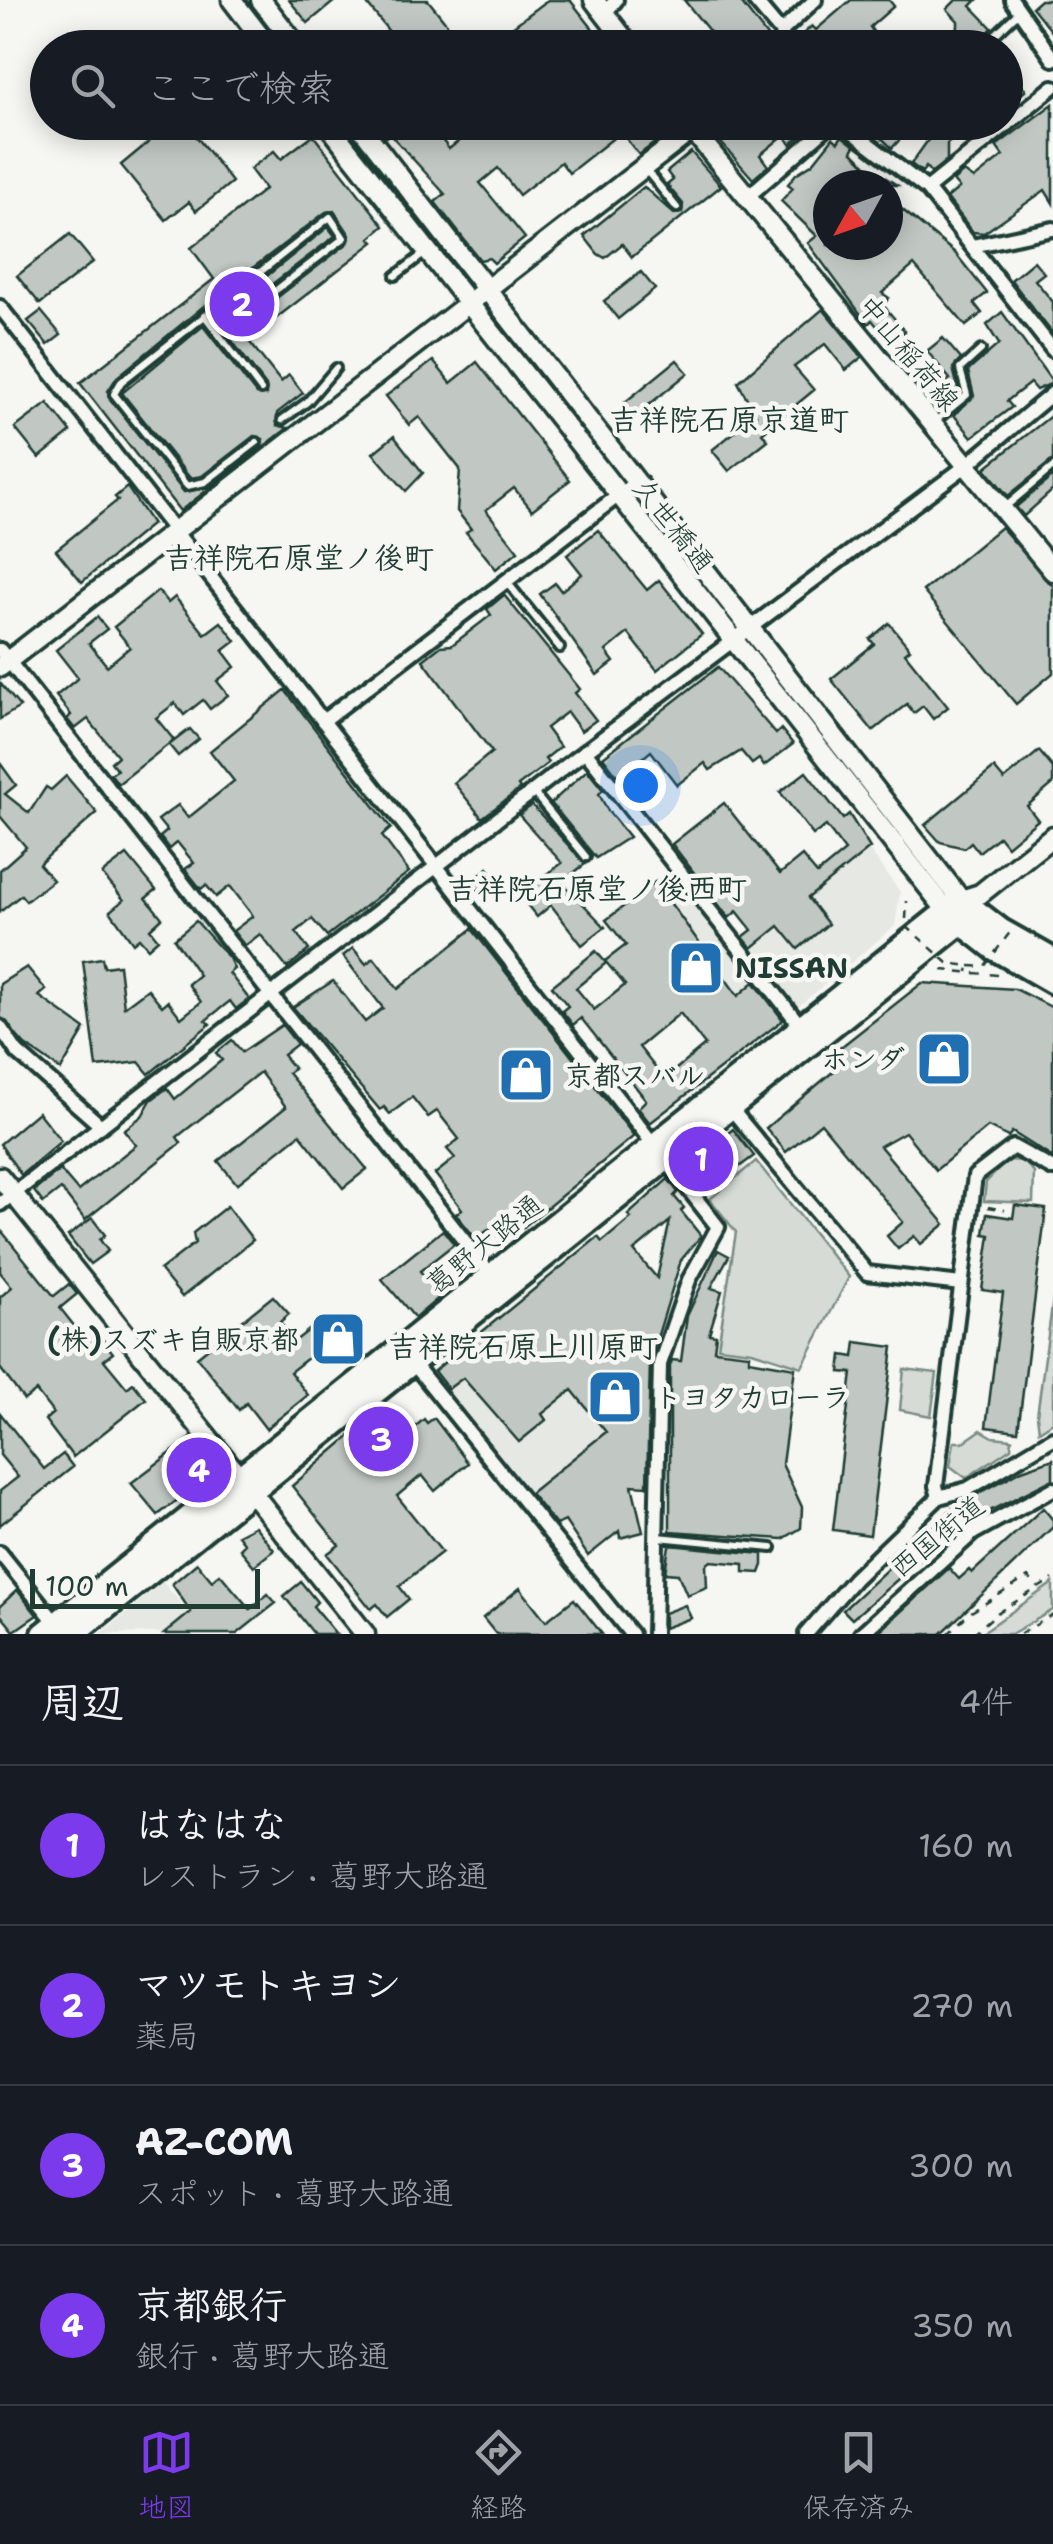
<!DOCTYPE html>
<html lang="ja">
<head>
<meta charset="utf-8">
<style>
	:root { --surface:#171b24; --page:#20242c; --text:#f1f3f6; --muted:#9ea1a6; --line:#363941; --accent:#7c3aed }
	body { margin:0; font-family:"Shantell Sans","Klee One",sans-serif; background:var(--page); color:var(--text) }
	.compass { position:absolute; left:813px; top:170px; width:90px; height:90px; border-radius:50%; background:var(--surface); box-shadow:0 5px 25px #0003; rotate:230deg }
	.scale { position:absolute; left:30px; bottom:25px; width:230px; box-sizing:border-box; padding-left:10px; border:5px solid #1f3d34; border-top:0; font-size:28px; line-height:35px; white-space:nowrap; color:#1f3d34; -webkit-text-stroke:8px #f6f6f2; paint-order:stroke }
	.you { position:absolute; left:640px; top:785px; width:35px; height:35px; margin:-25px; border:8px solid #fff; border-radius:50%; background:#1a73e8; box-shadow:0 0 0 15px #1a73e833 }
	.badge { display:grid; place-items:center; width:65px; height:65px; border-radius:50%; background:var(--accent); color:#fff; font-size:32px; font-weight:700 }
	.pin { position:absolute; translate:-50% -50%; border:5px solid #fff; box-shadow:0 2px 10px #0006 }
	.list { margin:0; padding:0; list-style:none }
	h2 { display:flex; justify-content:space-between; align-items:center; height:130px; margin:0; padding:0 40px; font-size:42px }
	h2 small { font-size:32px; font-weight:400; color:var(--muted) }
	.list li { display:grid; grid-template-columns:65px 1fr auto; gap:30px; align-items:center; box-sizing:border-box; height:160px; padding:0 40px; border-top:2px solid var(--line) }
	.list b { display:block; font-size:38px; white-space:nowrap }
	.list p { margin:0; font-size:32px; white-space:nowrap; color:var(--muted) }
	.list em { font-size:32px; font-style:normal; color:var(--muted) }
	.icon { flex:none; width:55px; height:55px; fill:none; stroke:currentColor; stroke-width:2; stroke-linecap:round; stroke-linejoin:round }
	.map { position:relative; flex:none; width:1053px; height:1634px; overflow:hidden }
	.search { position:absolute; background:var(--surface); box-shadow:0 5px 25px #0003; left:30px; right:30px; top:30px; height:110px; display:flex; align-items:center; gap:25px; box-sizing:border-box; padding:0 35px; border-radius:55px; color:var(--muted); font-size:38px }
	.sheet { height:770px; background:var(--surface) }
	nav { display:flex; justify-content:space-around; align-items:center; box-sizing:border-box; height:140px; border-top:2px solid var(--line); background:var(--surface); font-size:28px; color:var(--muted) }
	nav a { display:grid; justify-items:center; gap:5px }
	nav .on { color:var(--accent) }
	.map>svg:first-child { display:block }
</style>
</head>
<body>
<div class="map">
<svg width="1053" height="1634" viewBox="0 0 1053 1634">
	<rect width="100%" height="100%" fill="#f6f6f2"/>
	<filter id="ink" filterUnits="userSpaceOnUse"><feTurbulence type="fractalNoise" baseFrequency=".01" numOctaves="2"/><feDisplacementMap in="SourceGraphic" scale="20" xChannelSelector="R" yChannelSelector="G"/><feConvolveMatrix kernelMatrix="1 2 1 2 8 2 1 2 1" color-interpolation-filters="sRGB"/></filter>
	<g filter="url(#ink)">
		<g fill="#e6e8e4">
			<polygon points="869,850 900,892 895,926 795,1009 738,939 806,885 814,895"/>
			<polygon points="671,868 788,1017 722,1069 604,920"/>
			<polygon points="508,1311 605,1432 529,1492 432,1371"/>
			<polygon points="163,1582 205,1632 101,1634"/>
		</g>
		<g fill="#d6dbd6" stroke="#7a8c85" stroke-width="2.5">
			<polygon points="1008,1160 1024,1161 1034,1173 1033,1203 984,1201 986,1182"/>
			<polygon points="756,1161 849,1277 802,1367 752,1351 718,1347 736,1232 710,1199"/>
			<polygon points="1053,1299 1053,1422 1039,1431 1037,1415"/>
			<polygon points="904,1369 937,1373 931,1416 900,1410"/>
			<polygon points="981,1430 993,1437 1012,1439 1011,1448 966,1478 950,1466 954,1442 964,1442"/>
			<polygon points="1053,1583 1053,1610 1011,1634 980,1634"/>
		</g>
		<g fill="#c1c8c3" stroke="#1f3d34" stroke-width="2.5" fill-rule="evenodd">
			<polygon points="289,0 336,0 308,23"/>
			<polygon points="364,0 428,0 466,48 402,48"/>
			<polygon points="548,0 570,0 608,48 484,48"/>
			<polygon points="684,0 739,0 776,48 723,48"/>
			<polygon points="851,0 889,0 894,6 870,27 874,33 857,48 797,48 795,41 812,26 816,30"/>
			<polygon points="956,0 977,0 971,6 992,28 974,48 933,48 958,27 958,21 947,9"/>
			<polygon points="1040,0 1053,0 1053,33 1032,7"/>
			<polygon points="1006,67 1026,90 1006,107"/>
			<polygon points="1053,104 1053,203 1045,190 984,233 973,232 947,198 959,188 953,181 964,172 974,179 1003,156 996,146"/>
			<polygon points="173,122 185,122 232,182 196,211 189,202 166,220 121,165"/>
			<polygon points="373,122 428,122 449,149 470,132 462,122 675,122 675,127 639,155 621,132 569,173 561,162 519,195 498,168 480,183 525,238 494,263 489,258 480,260 435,202 445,194 390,134 385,138"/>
			<polygon points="703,122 749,123 759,135 773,122 816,122 791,144 784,135 760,155 768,166 753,179"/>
			<polygon points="857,122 916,122 892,148 870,127 867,130"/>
			<polygon points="941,122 972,122 947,144 947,160 931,173 926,167 922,172 911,164"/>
			<path d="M313,135L384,226L370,238L374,242L248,340L281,382L289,375L303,393L277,413V425L288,428L180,511L80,383L214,279L191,248L265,189L250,169L274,151L281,159ZM334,211L350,235L348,243L244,323L236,322L226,308L214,317L266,386V395L256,394L203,326L122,393L190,478L202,476L254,436L263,439L261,447L209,487L184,492L109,398L108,391L117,377L221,292L326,212Z"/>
			<polygon points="842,136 855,146 852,151 867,166 897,185 828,185 828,207 818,224 824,231 828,227 828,245 888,245 888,198 955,253 987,293 974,303 982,313 966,326 914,265 882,293 889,298 883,305 905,331 891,343 872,320 868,324 808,243 817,236 781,201 793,188 788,184 796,174 813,163 833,138 838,142"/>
			<polygon points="691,152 721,186 632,257 622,244 605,258 598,254 584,236 644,187 674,214 682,213 683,204 667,185 673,180 667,172"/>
			<polygon points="328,227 335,236 242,307 237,300"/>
			<polygon points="70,234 93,262 40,304 17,276"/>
			<polygon points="1034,261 1044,273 1035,280 1053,302 1053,334 1011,280"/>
			<polygon points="641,272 655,289 618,319 604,301"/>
			<polygon points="823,309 862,357 846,370 825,344 794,367 814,390 762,433 768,440 729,471 712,450 756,415 738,382"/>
			<polygon points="41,311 61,335 48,345 28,321"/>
			<polygon points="1002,312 1053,383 1036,390 1030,383 1007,401 1012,407 972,437 954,415 974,396 968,371 999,344 987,325"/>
			<polygon points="943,338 961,359 953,368 959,392 937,409 927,397 950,379 927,351"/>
			<polygon points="677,360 688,373 634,417 624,403"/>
			<polygon points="433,361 451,383 477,362 570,480 532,510 514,488 486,510 518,551 496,569 466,532 471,529 457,511 460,469 419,417 409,425 386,396"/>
			<polygon points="48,403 71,432 39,458 15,428"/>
			<polygon points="1053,414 1053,460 1008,496 985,468"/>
			<polygon points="394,436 423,473 406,491 373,453"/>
			<polygon points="1053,476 1053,490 1024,516 1016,507"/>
			<polygon points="127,487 152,524 82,582 56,550 118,500 115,497"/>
			<polygon points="1001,527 1053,586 1053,673 1016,704 923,591"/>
			<polygon points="598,530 647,590 659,580 702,634 657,670 628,633 606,651 614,662 597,675 540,594 555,583 561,591 582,574 567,555"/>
			<polygon points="158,591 168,603 175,597 205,634 221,622 236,641 223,651 235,667 217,681 228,695 210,709 203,700 184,715 175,703 156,718 174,740 118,784 111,774 117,770 111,762 118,756 88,719 75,729 67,719 71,715 56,696 78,678 56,650 97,617 107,629 89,643 107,666 130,647 114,627"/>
			<polygon points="504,595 580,689 575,693 596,720 581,731 567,712 546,728 560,747 545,759 548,763 518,786 520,789 482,818 454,783 492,752 423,660 441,646 452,645 491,615 487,609"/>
			<polygon points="889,623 910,649 905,653 948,707 933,719 923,706 914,713 907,704 873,731 831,679 874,644 870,639"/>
			<polygon points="718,667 776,734 781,729 793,744 764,766 759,759 752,764 741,751 710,770 705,763 677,785 651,751 619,778 603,757"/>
			<polygon points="0,683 20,707 0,719"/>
			<polygon points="285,690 391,828 382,836 409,872 327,936 312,919 296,932 309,950 287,968 260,934 245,946 233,931 253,916 230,886 216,897 206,885 201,889 185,869 194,863 177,842 169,849 160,837 167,831 158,820 178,805 188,818 234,781 210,751"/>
			<polygon points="190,729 199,739 178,756 169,745"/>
			<polygon points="1039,751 1053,768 1053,784 1027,806 1038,820 1007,846 999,836 979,852 971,842 964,848 940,842 925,825 994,768 1004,780"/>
			<polygon points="0,763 16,785 5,794 29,813 46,787 51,790 66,776 97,813 39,864 53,880 26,901 21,895 0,912 0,870 26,847 0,816"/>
			<polygon points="587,770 603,790 599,794 608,811 629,837 596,858 551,803"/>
			<polygon points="806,772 843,819 849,814 870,848 808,898 828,924 798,949 779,926 752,948 743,937 752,930 737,911 729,918 672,844 724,803 780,874 802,856 817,874 845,851 826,826 813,835 780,792"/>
			<polygon points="532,805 585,864 562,882 605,927 582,945 551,905 537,917 519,895 562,863 519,815"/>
			<polygon points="127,855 156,890 146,898 162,918 150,929 158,939 148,948 139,938 133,943 110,911 124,900 102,874"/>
			<polygon points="488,868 501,885 484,898 471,882"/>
			<path d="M655,882L738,996L754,982L783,1020L650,1123L638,1108L646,1100L581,1018L573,1025L562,1011L568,1006L552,986L596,951L606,963L576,988L594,1010L625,985L605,961L626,945L606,920ZM680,1013L705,1045L664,1079L639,1047Z"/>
			<polygon points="196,921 229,958 234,969 229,973 249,999 236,1009 230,1001 206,1020 210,1024 149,1074 139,1062 97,1067 83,961 102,958 104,967 119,965 124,1007 148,989 162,1006 168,1001 181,1018 201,1002 188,984 199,975 174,939"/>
			<polygon points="472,929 634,1136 515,1234 508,1226 496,1235 491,1228 476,1239 456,1214 462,1209 435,1174 455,1158 447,1149 459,1139 437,1111 428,1117 412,1097 390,1114 384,1107 380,1110 293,1007 333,981 365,1022 383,1008 343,956 353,948 366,964 374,958 398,989"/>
			<polygon points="27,967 46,990 39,996 85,1029 61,1070 25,1045 0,1017 0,984"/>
			<polygon points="922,983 1015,989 1053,1008 1053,1158 1012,1132 1008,1137 988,1127 936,1170 905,1132 880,1146 945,1224 921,1244 914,1236 898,1249 887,1236 903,1222 821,1123 786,1152 766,1128 841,1065 832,1054"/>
			<polygon points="282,1025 297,1044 283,1055 294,1069 288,1073 367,1169 343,1188 300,1134 237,1184 218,1161 286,1107 260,1072 177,1137 181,1143 85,1220 61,1189 43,1203 34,1191 60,1170 78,1191 136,1145 124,1130 142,1116 151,1100 167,1088 175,1099 222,1060 216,1053 232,1040 242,1052"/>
			<polygon points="38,1112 61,1141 21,1175 0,1144"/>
			<polygon points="733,1129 754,1156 704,1193 685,1168"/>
			<path d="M668,1179L678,1192L674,1196L684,1208L681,1211L701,1236L681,1260L650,1361L647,1486L632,1485L643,1532L620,1538L619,1531L588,1556L565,1521L556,1525L530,1493L606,1432L572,1390L542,1414L546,1420L519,1442L463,1378L448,1389L434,1371L598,1237L602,1242L631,1218L628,1215ZM670,1221L657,1278L634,1251Z"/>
			<polygon points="1015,1205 1046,1209 1018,1431 986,1427 1003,1293 982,1290 990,1235 984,1234 987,1214 1013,1218"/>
			<polygon points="227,1206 253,1240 182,1297 160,1270 195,1243 193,1233"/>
			<polygon points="92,1218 105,1235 100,1240 108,1251 90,1264 68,1236"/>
			<polygon points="0,1229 54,1296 69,1284 77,1294 60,1308 83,1337 94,1328 113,1353 104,1360 127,1388 133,1383 146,1399 73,1457 45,1420 53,1413 36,1391 24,1400 0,1368 0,1297 12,1287 0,1272"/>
			<polygon points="443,1230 454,1244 420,1271 441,1296 415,1318 382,1279"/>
			<polygon points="718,1250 729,1256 711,1288 722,1291 709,1334 716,1335 714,1350 749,1354 749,1360 795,1368 782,1464 802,1507 801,1528 783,1539 670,1531 670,1366 672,1360 681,1361 687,1316"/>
			<polygon points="273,1296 289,1314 280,1322 295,1341 323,1319 336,1336 290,1372 308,1395 266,1429 246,1403 239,1410 197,1357"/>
			<polygon points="856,1342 893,1347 870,1535 833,1530 852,1373 840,1372 842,1355 854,1357"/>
			<polygon points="0,1413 44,1469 63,1454 73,1467 0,1525 0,1491 18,1477 0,1455"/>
			<polygon points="393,1413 409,1432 424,1419 427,1423 434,1418 468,1463 435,1491 422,1475 397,1496 442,1552 399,1586 409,1599 387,1617 377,1604 371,1609 327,1554 339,1545 292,1486 362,1426 382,1422"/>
			<polygon points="191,1438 208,1458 206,1478 158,1515 131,1483"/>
			<polygon points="1053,1459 1053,1479 958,1527 852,1619 843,1610 953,1508 1022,1470"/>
			<polygon points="1043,1508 1053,1520 1053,1527 941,1634 876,1634 949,1568 959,1579 969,1570 972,1573"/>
			<polygon points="255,1526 274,1550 254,1566 240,1549 245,1544 238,1535"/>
			<polygon points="669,1545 763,1554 763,1565 760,1573 744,1572 744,1564 711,1561 706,1565 707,1587 687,1595 678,1574 665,1573"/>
			<polygon points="197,1563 212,1581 220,1574 250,1609 268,1594 276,1603 237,1634 164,1634 191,1612 172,1584"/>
			<polygon points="301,1582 317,1602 313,1606 336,1634 314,1634 284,1596"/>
			<polygon points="520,1588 546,1621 574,1599 602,1634 496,1634 483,1618"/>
			<polygon points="17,1590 37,1615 14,1631 0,1614 0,1606"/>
			<polygon points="685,1605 691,1618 664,1628 664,1613"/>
		</g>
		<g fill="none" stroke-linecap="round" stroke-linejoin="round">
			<g stroke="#1f3d34" stroke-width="14">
				<g id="lane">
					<polyline points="981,48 1020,11"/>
					<polyline points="646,170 677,208"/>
					<polyline points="395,276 425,253"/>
					<polyline points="226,297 241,317 344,238 330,217 121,382 114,394 187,486 205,482 257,442"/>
					<polyline points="204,315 261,390"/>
					<polyline points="282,420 307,402 336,368"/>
					<polyline points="934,422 967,395 960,369 981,350"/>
					<polyline points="1004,508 1053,467"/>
					<polyline points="507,582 560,648"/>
					<polyline points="534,793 586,857"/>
					<polyline points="658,1537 772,1548"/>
				</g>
			</g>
			<g stroke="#1f3d34" stroke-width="20">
				<g id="street">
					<polyline points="754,0 781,32 787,48"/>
					<polyline points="1012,0 1053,59"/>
					<polyline points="605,13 616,0"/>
					<polyline points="781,32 815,0"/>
					<polyline points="840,122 927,189 1053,350"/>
					<polyline points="927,189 1053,87"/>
					<polyline points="746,198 833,122"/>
					<polyline points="972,246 1053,229"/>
					<polyline points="0,307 718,1227 689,1280 660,1364 654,1634"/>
					<polyline points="0,650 495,1280"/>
					<polyline points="323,721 636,482"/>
					<polyline points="585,751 803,1029"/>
					<polyline points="0,1027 17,1052 101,1126"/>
					<polyline points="728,1105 867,1273 961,1284"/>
					<polyline points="0,1204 575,759 967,465 1053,393"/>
					<polyline points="409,1358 631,1634"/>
					<polyline points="939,1497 936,1486 975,1176 1013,1147 1053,1169"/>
					<polyline points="0,1553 60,1628"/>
					<polyline points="806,1634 854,1579 939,1497 968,1489 1053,1438"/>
					<polyline points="861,1634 973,1533 1053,1489"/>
				</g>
			</g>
			<g stroke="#1f3d34" stroke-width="25">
				<g id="secondary">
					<polyline points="232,0 269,48"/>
					<polyline points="261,0 298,48"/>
					<polyline points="594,0 631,48"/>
					<polyline points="326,122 947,911"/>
					<polyline points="357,122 961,900 980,894 1053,836"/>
					<polyline points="687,123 1053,571"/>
					<polyline points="0,667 692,130"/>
					<polyline points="0,1177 365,1634"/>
				</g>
			</g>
			<g stroke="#1f3d34" stroke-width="30">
				<g id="highway">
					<polyline points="952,915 994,948 1053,982"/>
					<polyline points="44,1634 961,900 1000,930 1053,960"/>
					<polyline points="73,1634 975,911"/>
				</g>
			</g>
			<g stroke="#1f3d34" stroke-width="2.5" stroke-dasharray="8 8" stroke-linecap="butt">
				<polyline points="906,919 907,901"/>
				<polyline points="942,970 997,975"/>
				<polyline points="988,1207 1005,1210"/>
				<polyline points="948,1634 968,1614 1028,1577 1038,1587"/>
				<polyline points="973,1634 997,1613 1053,1579"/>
				<polyline points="1020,1634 1053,1615"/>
			</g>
			<use href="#lane" stroke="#f6f6f2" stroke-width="6"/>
			<use href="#street" stroke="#f6f6f2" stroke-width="12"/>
			<use href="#secondary" stroke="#f6f6f2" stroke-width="18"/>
			<use href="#highway" stroke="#f6f6f2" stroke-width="22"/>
			<g stroke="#1f3d34" stroke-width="2.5" stroke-dasharray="8 8" stroke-linecap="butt">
				<polyline points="906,926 948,963 969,966 968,972"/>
				<polyline points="970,966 984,967 1014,927"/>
			</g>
		</g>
	</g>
	<defs>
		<g id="shop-square" transform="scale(2.875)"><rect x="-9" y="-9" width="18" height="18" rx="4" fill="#1f6fb2" stroke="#f6f6f2"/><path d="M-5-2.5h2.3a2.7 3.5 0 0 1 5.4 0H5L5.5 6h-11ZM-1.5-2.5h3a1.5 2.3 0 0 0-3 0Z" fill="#fff"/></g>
	</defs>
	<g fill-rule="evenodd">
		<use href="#shop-square" x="696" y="968"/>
		<use href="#shop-square" x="944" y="1059"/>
		<use href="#shop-square" x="526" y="1075"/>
		<use href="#shop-square" x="338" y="1339"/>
		<use href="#shop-square" x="615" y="1397"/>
	</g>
	<g text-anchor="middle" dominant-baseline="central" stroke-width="9" stroke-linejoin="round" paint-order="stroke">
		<g font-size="28" fill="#1f3d34" stroke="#f6f6f2">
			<text transform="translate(909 353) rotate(50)">中山稲荷線</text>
			<text transform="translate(674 525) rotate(52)">久世橋通</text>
			<text transform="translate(484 1244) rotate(-39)">葛野大路通</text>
			<text transform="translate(937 1536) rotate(-39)">西国街道</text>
		</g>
		<g font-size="28" font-weight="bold" fill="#1f3d34" stroke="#f6f6f2" text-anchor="start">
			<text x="735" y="968">NISSAN</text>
			<text x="905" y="1059" text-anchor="end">ホンダ</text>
			<text x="565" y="1075">京都スバル</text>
			<text x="299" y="1339" text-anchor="end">(株)スズキ自販京都</text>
			<text x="654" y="1397">トヨタカローラ</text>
		</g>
		<g font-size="30" font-weight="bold" fill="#1f3d34" stroke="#f6f6f2">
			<text x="729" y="419">吉祥院石原京道町</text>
			<text x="299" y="557">吉祥院石原堂ノ後町</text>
			<text x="597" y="888">吉祥院石原堂ノ後西町</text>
			<text x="523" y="1346">吉祥院石原上川原町</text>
		</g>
	</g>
</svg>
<svg class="compass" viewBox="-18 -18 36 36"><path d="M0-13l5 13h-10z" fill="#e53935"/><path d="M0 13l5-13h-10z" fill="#9ea1a6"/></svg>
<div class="scale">100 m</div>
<div class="you"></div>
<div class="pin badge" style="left:701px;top:1159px">1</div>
<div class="pin badge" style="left:242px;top:304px">2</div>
<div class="pin badge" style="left:381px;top:1439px">3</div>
<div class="pin badge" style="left:199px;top:1470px">4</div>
<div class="search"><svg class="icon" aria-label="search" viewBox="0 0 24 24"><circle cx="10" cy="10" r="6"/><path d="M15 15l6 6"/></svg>ここで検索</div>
</div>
<section class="sheet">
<h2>周辺<small>4件</small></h2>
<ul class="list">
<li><span class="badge">1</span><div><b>はなはな</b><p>レストラン · 葛野大路通</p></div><em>160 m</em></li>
<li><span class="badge">2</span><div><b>マツモトキヨシ</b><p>薬局</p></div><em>270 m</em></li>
<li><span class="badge">3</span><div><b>AZ-COM</b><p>スポット · 葛野大路通</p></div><em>300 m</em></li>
<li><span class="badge">4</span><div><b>京都銀行</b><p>銀行 · 葛野大路通</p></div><em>350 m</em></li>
</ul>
</section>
<nav>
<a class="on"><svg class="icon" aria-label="map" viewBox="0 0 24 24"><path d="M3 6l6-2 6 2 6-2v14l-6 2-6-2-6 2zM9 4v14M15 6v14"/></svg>地図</a>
<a><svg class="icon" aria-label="directions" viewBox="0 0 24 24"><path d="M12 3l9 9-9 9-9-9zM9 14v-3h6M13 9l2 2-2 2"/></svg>経路</a>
<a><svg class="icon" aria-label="saved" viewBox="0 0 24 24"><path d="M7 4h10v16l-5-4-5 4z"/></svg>保存済み</a>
</nav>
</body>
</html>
